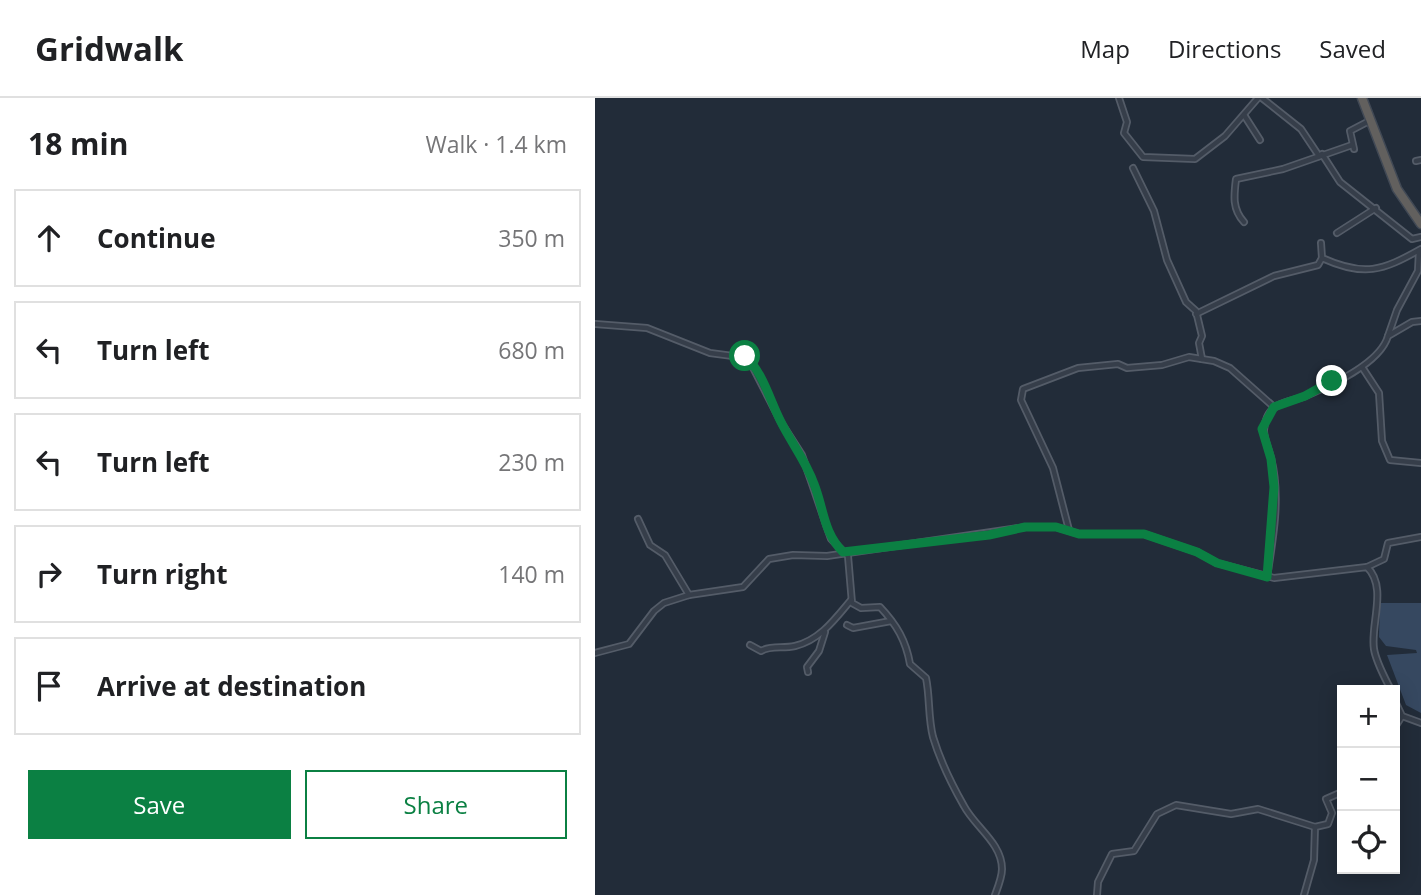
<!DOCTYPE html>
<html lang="en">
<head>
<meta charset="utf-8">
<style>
	:root { --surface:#fff; --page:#f2f2f2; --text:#202124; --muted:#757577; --line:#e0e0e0; --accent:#0b8043 }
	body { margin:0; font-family:"Open Sans",sans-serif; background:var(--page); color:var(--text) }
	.controls { position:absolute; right:21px; bottom:21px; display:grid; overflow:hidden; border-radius:0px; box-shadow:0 4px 18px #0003 }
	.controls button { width:63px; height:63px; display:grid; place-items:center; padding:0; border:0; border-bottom:2px solid var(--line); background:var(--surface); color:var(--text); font:35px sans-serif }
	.stop { position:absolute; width:21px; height:21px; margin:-16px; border:5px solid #0b8043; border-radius:50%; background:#fff }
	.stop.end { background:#0b8043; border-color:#fff; box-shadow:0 2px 7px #0008 }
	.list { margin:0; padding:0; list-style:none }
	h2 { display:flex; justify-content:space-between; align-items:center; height:91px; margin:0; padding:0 28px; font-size:30px }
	h2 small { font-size:23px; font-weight:400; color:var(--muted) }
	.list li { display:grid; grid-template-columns:46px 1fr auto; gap:21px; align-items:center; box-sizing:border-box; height:98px; margin:0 14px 14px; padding:0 14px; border:2px solid var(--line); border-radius:0px }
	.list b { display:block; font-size:26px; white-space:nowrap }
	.list em { font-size:23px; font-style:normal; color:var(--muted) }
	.actions { display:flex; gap:14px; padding:21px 28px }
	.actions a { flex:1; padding:16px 0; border:2px solid var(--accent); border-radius:0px; text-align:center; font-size:24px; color:var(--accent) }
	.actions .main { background:var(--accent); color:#fff }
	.icon { flex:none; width:38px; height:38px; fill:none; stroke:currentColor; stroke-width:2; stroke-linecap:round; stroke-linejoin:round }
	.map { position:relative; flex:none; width:826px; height:797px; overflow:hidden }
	header { display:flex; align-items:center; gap:42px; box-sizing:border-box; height:98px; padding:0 35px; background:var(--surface); border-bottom:2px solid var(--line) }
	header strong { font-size:33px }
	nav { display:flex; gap:38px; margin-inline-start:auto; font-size:24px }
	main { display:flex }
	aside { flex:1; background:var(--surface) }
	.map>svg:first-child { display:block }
</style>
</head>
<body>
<header>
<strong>Gridwalk</strong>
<nav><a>Map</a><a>Directions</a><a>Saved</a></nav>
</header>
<main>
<aside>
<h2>18 min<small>Walk · 1.4 km</small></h2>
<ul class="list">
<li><svg class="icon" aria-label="ahead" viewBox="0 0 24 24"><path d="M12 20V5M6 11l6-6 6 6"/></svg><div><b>Continue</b></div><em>350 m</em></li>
<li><svg class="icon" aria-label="left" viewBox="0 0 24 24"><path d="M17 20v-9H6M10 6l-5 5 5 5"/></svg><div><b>Turn left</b></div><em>680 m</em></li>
<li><svg class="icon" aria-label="left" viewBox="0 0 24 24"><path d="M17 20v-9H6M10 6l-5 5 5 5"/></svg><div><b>Turn left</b></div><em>230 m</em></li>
<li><svg class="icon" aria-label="right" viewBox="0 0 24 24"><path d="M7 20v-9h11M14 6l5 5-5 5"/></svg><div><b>Turn right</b></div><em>140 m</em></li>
<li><svg class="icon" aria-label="arrive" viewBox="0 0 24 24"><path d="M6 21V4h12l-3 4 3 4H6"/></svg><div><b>Arrive at destination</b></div></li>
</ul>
<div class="actions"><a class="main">Save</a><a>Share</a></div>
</aside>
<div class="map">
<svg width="826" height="797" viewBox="0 0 826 797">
	<rect width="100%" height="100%" fill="#222c39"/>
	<polygon fill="#364860" points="785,505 826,505 826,615 811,607 792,557 822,555 821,552 791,548 784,539"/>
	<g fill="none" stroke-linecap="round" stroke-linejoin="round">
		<g stroke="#545c68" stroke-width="8">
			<g id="minor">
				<polyline points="524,0 532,24 529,35 548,59 600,61 630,38 663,0"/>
				<polyline points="667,0 706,31 724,58"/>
				<polyline points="649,17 665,42"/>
				<polyline points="759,51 755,33 776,22"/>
				<polyline points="727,56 745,84 817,141 826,139"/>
				<polyline points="821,63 826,62"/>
				<polyline points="538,70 559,113 572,162 591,204 601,213 607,238 604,245 607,261"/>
				<path d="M649,124C637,111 639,97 641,81L688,71L757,47"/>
				<polyline points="742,135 781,110"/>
				<path d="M726,145L727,160C769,179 787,173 826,151"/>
				<polyline points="601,216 679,178 723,167 727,160"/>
				<path d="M0,226L52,230L115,255L153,260L187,326L207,357L236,441L253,458L257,505L266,510L285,509C302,527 311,543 315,566L331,580C335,599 333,620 338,639C345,662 357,687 369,708C380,729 407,745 407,771C407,779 403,789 400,797"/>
				<polyline points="793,238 802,212 823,173 824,153"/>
				<polyline points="767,269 784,295 787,343 795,362 826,365"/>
				<polyline points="43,421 55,447 70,457 94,497"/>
				<polyline points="474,432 458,370 426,302 428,291 483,270 523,266 532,270 567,267 594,259 619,263 635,270 679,309"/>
				<polyline points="772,469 789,461 793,445 826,439"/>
				<path d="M672,479C678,441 686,398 676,360C672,344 665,335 672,319C678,305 694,304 708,299C735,288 785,266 793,238L817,224L826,223"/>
				<polyline points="252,527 258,530 296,523"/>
				<path d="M155,547L166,553C176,547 188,551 200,548C225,542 240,521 256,502"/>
				<path d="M0,555L34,546L59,513L69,505L94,497L148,489L174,461L198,457L232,458L431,429H461L484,436H549L602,454L622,465L679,480L772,469C793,489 775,527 779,551C781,564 790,580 796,592"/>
				<polyline points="213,574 212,569 224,553 230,534"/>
				<polyline points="800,603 807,618 826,625"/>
				<polyline points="800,629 807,618"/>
				<polyline points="502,797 503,784 517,756 539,753 562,716 581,707 636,716 663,711 720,729"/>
				<polyline points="709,797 719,762 720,729 733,726 737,715 731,701 747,694"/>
			</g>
		</g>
		<g stroke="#414955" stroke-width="11">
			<polyline id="trunk" points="767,0 802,91 826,126"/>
		</g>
		<use href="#minor" stroke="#363e4a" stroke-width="4.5"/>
		<use href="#trunk" stroke="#62605e" stroke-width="8"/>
	</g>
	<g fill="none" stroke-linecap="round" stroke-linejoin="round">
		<path stroke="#0b8043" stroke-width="9" d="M150,258C168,274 175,303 186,324C197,346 211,363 219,386C229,411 228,434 248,454L394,437L430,429H461L484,436H549L602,454L622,465L672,479L679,389L676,361L667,331L679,309L710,298L737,283"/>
	</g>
</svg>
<div class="controls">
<button>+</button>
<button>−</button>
<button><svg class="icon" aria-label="locate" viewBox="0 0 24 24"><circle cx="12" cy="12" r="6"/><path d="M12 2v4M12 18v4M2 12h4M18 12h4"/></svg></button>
</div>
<div class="stop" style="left:150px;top:258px"></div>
<div class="stop end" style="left:737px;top:283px"></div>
</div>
</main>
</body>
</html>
